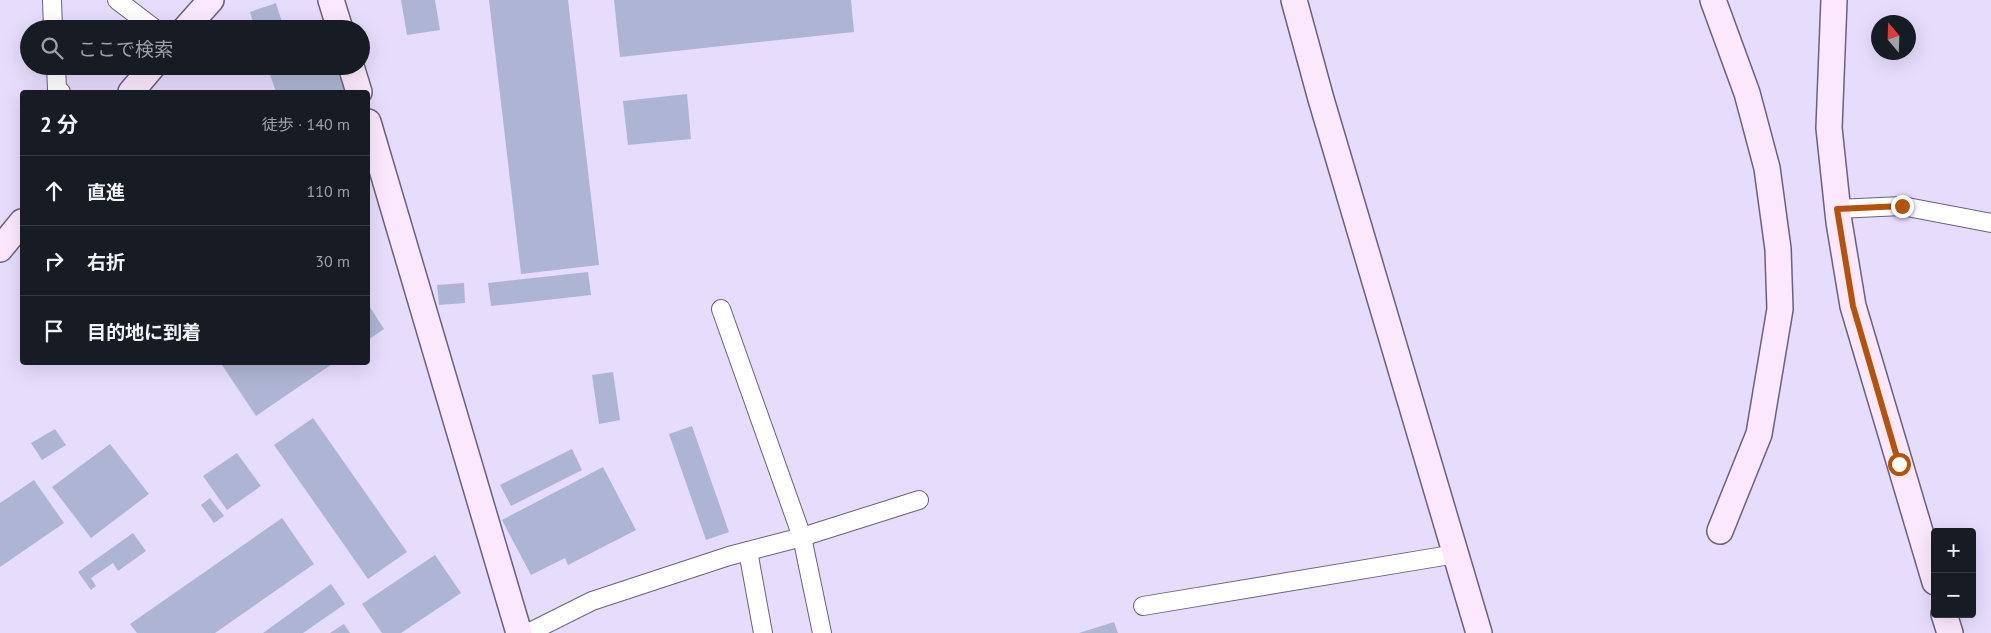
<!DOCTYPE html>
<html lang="ja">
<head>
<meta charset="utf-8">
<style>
	:root { --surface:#171b24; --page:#20242c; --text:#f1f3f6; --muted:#9ea1a6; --line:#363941 }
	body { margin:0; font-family:"PT Sans","Noto Sans JP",sans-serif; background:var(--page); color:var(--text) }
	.controls { position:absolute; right:15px; bottom:15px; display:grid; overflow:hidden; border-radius:5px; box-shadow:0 5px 20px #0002 }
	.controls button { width:45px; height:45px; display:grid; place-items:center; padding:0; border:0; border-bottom:1px solid var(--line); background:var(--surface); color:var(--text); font:25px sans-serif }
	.compass { position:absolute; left:1871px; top:15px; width:45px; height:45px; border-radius:50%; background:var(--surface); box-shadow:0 5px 20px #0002; rotate:341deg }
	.stop { position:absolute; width:15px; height:15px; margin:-11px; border:4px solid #b45309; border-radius:50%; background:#fff }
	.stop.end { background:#b45309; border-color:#fff; box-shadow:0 1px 5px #0008 }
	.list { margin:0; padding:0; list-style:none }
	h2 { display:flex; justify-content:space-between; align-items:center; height:65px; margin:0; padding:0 20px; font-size:21px }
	h2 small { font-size:16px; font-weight:400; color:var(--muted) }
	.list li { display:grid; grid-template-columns:32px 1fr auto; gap:15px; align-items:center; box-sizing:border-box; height:70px; padding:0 20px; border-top:1px solid var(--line) }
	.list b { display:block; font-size:19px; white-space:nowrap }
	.list em { font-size:16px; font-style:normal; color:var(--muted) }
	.icon { flex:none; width:28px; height:28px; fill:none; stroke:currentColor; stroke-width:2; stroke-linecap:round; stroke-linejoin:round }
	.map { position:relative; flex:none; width:1991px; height:633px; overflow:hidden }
	.search { position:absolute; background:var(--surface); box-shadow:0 5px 20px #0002; left:20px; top:20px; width:350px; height:55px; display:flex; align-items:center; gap:12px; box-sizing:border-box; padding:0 18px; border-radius:28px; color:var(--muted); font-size:19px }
	.panel { position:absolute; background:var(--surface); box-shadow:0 5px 20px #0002; left:20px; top:90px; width:350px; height:275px; border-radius:5px }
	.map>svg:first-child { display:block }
</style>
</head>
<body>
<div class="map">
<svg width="1991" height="633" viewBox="0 0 1991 633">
	<rect width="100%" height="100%" fill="#e6dcfc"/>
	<g fill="#aeb5d4">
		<polygon points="401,0 435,0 440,30 407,35"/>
		<polygon points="489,0 568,0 599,265 521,274"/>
		<polygon points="614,0 851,0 854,32 620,57"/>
		<polygon points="276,3 284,29 255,29 250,12"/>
		<polygon points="267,66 341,66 349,92 276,92"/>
		<polygon points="687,94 691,139 628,145 623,101"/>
		<polygon points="588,272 591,295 491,306 488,283"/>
		<polygon points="464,283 465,303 439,305 437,285"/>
		<polygon points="368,304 384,329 368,340"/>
		<polygon points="220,362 335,362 256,416"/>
		<polygon points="613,372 620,420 599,424 592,375"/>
		<polygon points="313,418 407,552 368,579 274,445"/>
		<polygon points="692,426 729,532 706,540 669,434"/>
		<polygon points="55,429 66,445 42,460 31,443"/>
		<polygon points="110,444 149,494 91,538 52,487"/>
		<polygon points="572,449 582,470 511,506 500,485"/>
		<polygon points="237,453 261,486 227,510 203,476"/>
		<polygon points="603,467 636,530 568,565 565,558 531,575 502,520"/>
		<polygon points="34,480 64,523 0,567 0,503"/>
		<polygon points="210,498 224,516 214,523 201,505"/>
		<polygon points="282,518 314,564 215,633 137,633 130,624"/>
		<polygon points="133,533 146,551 118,571 113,563 91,578 96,586 91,590 78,572"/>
		<polygon points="435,555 461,593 401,633 382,633 362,604"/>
		<polygon points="331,584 345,604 303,633 263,633"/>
		<polygon points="1114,622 1118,633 1079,633"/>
		<polygon points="344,624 350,633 330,633"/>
	</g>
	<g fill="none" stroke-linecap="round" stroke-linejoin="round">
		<g stroke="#6a617d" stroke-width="20">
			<g id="street">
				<polyline points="52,0 53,29"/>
				<polyline points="117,0 155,29"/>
				<polyline points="56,66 57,89 61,92"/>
				<polyline points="1837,209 1902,206 1991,223"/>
				<polyline points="721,309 802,537 919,500"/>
				<polyline points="748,551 763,633"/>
				<polyline points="1143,606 1456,554"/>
				<polyline points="528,633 592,601 729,556 802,537 822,633"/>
			</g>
		</g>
		<g stroke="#6a617d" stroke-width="28">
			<g id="secondary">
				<polyline points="331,0 340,29"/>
				<polyline points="1294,0 1321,99 1479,633"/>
				<polyline points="1713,0 1747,93 1767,168 1778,249 1780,309 1759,434 1720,531"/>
				<polyline points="1834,0 1829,128 1839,222 1853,306 1935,582"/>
				<polyline points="185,29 211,0"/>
				<polyline points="351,66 359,92"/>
				<polyline points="131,92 153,66"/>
				<polyline points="368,122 519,633"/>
				<polyline points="0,249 22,222"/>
				<polyline points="1944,614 1950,633"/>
			</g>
		</g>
		<use href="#street" stroke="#fff" stroke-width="18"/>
		<use href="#secondary" stroke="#fbe8fd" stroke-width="25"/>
	</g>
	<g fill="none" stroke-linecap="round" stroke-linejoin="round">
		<polyline stroke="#b45309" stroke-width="6" points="1899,464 1853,306 1837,209 1902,206"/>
	</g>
</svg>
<div class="controls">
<button>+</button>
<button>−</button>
</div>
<svg class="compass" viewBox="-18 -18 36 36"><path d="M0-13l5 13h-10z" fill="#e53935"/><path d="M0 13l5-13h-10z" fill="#9ea1a6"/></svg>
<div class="stop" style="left:1899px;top:464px"></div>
<div class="stop end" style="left:1902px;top:206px"></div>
<div class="search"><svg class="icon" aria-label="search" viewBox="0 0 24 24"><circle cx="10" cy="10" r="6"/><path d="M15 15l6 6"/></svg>ここで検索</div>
<section class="panel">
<h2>2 分<small>徒歩 · 140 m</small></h2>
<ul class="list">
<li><svg class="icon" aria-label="ahead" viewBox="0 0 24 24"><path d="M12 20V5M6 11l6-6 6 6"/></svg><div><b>直進</b></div><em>110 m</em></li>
<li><svg class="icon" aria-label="right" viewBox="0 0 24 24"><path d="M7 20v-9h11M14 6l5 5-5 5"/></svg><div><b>右折</b></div><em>30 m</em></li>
<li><svg class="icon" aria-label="arrive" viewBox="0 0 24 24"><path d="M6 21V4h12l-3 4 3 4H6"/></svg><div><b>目的地に到着</b></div></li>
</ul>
</section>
</div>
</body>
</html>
